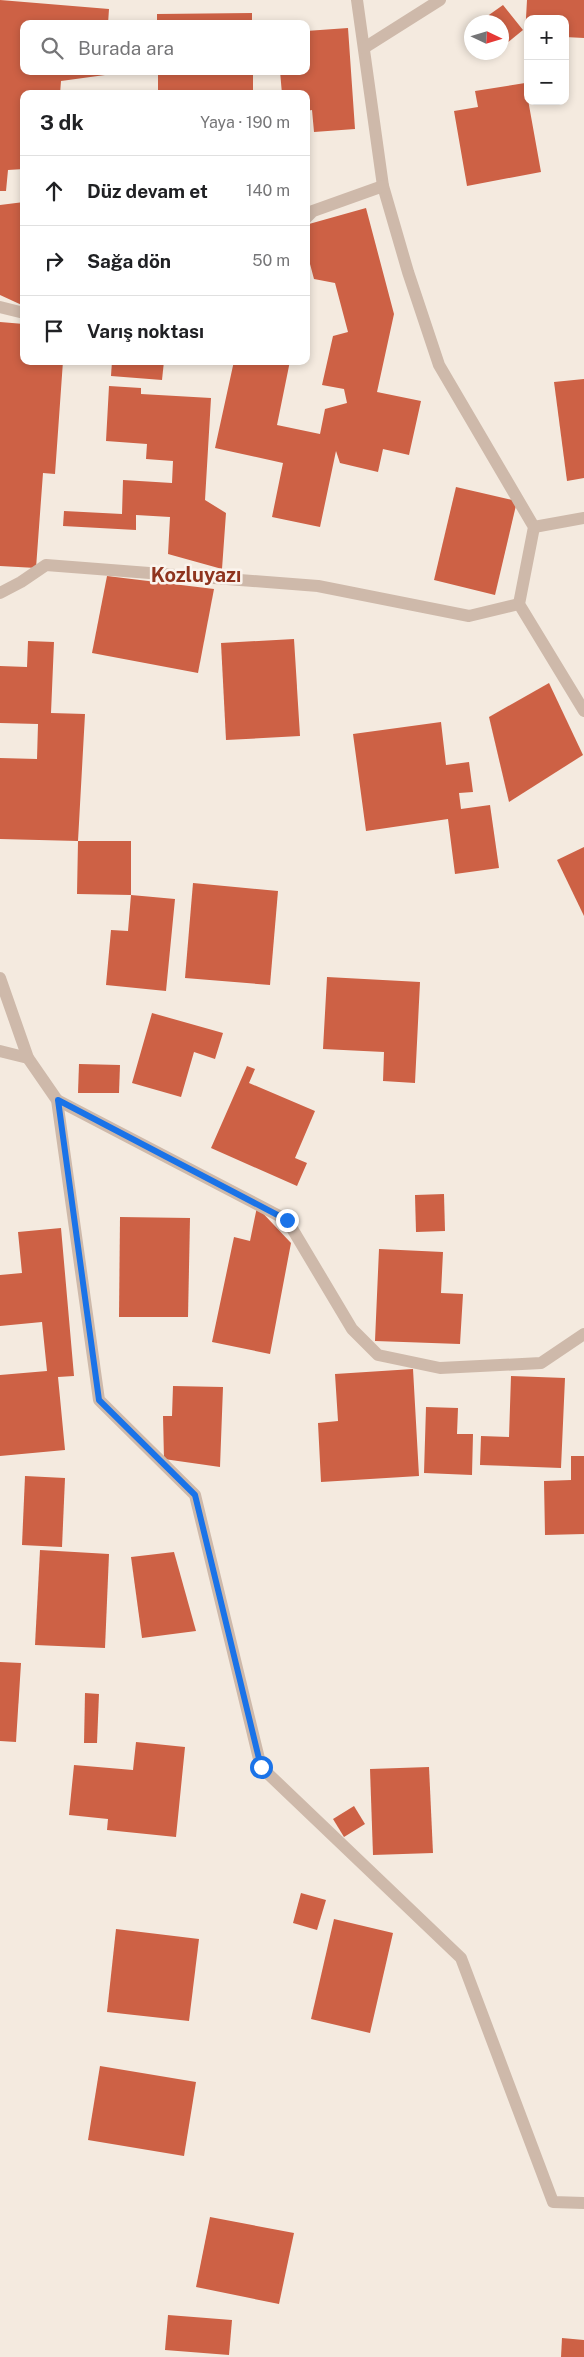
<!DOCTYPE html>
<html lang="tr">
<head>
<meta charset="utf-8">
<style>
	:root { --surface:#fff; --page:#f6f6f6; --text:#202124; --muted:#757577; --line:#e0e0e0 }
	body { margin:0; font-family:"Public Sans",sans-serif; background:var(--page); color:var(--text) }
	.controls { position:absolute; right:15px; top:15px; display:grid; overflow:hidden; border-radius:10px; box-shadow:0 2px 8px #0003 }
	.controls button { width:45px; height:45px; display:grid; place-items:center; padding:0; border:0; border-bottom:1px solid var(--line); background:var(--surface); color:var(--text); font:25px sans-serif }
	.compass { position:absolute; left:464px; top:15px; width:45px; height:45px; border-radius:50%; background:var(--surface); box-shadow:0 2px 8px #0003; rotate:94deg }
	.stop { position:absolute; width:15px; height:15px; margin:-11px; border:4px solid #1a73e8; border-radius:50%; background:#fff }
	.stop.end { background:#1a73e8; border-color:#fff; box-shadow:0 1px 5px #0008 }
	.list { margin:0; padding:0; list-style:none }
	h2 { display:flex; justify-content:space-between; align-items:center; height:65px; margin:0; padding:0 20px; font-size:21px }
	h2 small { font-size:16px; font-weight:400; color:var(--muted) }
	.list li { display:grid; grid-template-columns:32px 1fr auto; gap:15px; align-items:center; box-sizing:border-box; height:70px; padding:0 20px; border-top:1px solid var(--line) }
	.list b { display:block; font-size:19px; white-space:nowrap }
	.list em { font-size:16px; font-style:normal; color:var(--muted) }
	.icon { flex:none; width:28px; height:28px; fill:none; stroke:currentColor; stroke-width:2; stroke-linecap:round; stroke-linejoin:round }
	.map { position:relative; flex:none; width:584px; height:2357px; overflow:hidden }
	.search { position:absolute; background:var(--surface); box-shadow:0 2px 8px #0003; left:20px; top:20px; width:290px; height:55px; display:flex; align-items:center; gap:12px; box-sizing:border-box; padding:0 18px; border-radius:10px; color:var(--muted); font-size:19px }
	.panel { position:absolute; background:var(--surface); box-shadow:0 2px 8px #0003; left:20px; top:90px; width:290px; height:275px; border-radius:10px }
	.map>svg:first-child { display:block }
</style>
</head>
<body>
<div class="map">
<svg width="584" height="2357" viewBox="0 0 584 2357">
	<rect width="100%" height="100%" fill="#f4eadf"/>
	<g fill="#cd6145">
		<polygon points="0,0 109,9 108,24 24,24 24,71 106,71 105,75 61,81 60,94 24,94 24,169 8,170 6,191 0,191"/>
		<polygon points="527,0 584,0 584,38 565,37 565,19 528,19 528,36 525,36"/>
		<polygon points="503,5 523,30 502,47 502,22 479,22"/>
		<polygon points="252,13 252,24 157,24 157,14"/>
		<polygon points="348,28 355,129 314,132 312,110 306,111 306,94 282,94 280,71 306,71 306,31"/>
		<polygon points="158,71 253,71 253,94 139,94 139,91 158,91"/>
		<polygon points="525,83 541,172 467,186 454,111 478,107 475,91"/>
		<polygon points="24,202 24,306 0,295 0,205"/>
		<polygon points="366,208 394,314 377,392 421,401 409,455 383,449 378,472 340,463 336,451 320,527 272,517 283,463 215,448 234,361 290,361 277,425 320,434 325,409 347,403 344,389 322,385 333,336 348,332 335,283 314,279 306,249 306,234 309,224"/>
		<polygon points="0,322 24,324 24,361 63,361 55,474 43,473 36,568 0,566"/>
		<polygon points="112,361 164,361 162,380 111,376"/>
		<polygon points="584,379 584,478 567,481 554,382"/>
		<polygon points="109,386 141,388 141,394 211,398 205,500 226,513 222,569 168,554 170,517 136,515 136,530 63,526 64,511 122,514 123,480 172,483 173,461 146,459 147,444 106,441"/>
		<polygon points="456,487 517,501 495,595 434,580"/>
		<polygon points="107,576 214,589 198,673 92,653"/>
		<polygon points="294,639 300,736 226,740 221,643"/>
		<polygon points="28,641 54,642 51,713 85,714 78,841 0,839 0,758 37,759 38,724 0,723 0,666 27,667"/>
		<polygon points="549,683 583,755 509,802 489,717"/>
		<polygon points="441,722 446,765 469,762 473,792 459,793 461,809 490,805 499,868 455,874 448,819 366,831 353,734"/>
		<polygon points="78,841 131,841 131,895 175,899 166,991 106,985 111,930 128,931 131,895 77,894"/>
		<polygon points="584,847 584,916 557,860"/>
		<polygon points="193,883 278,891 270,985 185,978"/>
		<polygon points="327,977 420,982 415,1083 383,1081 384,1052 323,1049"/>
		<polygon points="152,1013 223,1033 215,1059 194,1052 181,1097 132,1083"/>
		<polygon points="79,1064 120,1065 119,1093 78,1093"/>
		<polygon points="247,1066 255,1069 249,1083 315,1111 295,1158 307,1163 297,1186 211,1148"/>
		<polygon points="444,1194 445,1231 416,1232 415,1195"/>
		<polygon points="257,1207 291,1243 270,1354 212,1342 234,1237 250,1241"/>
		<polygon points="120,1217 190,1218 188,1317 119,1317"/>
		<polygon points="61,1228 74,1376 58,1377 65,1450 0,1456 0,1375 47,1371 42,1322 0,1326 0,1275 22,1273 18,1232"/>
		<polygon points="379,1249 443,1252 441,1293 463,1294 460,1344 375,1341"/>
		<polygon points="413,1369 419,1476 321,1482 318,1423 338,1421 335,1374"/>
		<polygon points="511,1376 565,1378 561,1468 480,1465 481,1436 509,1437"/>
		<polygon points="173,1386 223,1387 220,1467 164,1459 163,1416 172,1416"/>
		<polygon points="426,1407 458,1408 457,1434 473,1434 472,1475 424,1473"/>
		<polygon points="571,1456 584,1456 584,1534 545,1535 544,1481 571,1480"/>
		<polygon points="25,1476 65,1478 62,1547 22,1545"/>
		<polygon points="40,1550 109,1554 105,1648 35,1645"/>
		<polygon points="174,1552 196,1631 142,1638 131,1557"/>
		<polygon points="0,1662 21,1663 16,1742 0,1741"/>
		<polygon points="85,1693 99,1694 97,1743 84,1743"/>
		<polygon points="136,1742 185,1747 176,1837 107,1830 108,1819 69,1815 74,1765 133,1770"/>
		<polygon points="429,1767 433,1853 373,1855 370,1769"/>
		<polygon points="354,1806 365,1824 344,1837 333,1819"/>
		<polygon points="301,1893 326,1900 317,1930 293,1923"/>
		<polygon points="334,1919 393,1933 370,2033 311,2019"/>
		<polygon points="116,1929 199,1939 189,2021 107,2012"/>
		<polygon points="100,2066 196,2082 184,2156 88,2140"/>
		<polygon points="210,2217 294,2233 279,2304 196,2287"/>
		<polygon points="168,2315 232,2320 229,2355 165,2350"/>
		<polygon points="562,2338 584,2340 584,2357 561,2357"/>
	</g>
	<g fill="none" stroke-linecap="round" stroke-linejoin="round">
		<g stroke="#ceb9aa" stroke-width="12">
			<polyline points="357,0 383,186 408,272 439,365 534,527 519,604 584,711"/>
			<polyline points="364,48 440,0"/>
			<polyline points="306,218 313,211 383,186"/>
			<polyline points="0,307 24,313"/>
			<polyline points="534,527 584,518"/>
			<polyline points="0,593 21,582 46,565 318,586 469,616 519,604"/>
			<polyline points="0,978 28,1058 57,1100 99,1400 195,1495 261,1767 461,1958 553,2202 584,2203"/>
			<polyline points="0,1051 28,1058"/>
			<polyline points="57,1100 287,1220 352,1329 378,1355 440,1368 541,1363 584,1334"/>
		</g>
	</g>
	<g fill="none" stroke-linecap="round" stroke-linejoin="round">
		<polyline stroke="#1a73e8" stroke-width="6" points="261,1767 195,1495 99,1400 58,1100 287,1220"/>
	</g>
	<g text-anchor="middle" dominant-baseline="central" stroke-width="5" stroke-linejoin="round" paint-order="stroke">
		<g font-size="20" font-weight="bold" fill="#8f341e" stroke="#fbf4ed">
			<text x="196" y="575">Kozluyazı</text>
		</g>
	</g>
</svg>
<div class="controls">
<button>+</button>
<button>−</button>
</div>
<svg class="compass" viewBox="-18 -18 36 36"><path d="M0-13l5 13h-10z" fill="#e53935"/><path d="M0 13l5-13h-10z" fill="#757577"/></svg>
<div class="stop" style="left:261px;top:1767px"></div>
<div class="stop end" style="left:287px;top:1220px"></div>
<div class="search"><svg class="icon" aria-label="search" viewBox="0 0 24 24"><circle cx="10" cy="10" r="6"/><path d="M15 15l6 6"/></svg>Burada ara</div>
<section class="panel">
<h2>3 dk<small>Yaya · 190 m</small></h2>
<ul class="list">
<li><svg class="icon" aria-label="ahead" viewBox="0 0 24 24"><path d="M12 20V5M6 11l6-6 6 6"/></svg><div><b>Düz devam et</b></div><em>140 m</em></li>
<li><svg class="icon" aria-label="right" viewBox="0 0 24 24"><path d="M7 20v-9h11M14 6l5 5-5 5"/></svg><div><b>Sağa dön</b></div><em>50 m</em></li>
<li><svg class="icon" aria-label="arrive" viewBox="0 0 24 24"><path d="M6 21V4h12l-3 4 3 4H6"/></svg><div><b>Varış noktası</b></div></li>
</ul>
</section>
</div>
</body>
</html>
